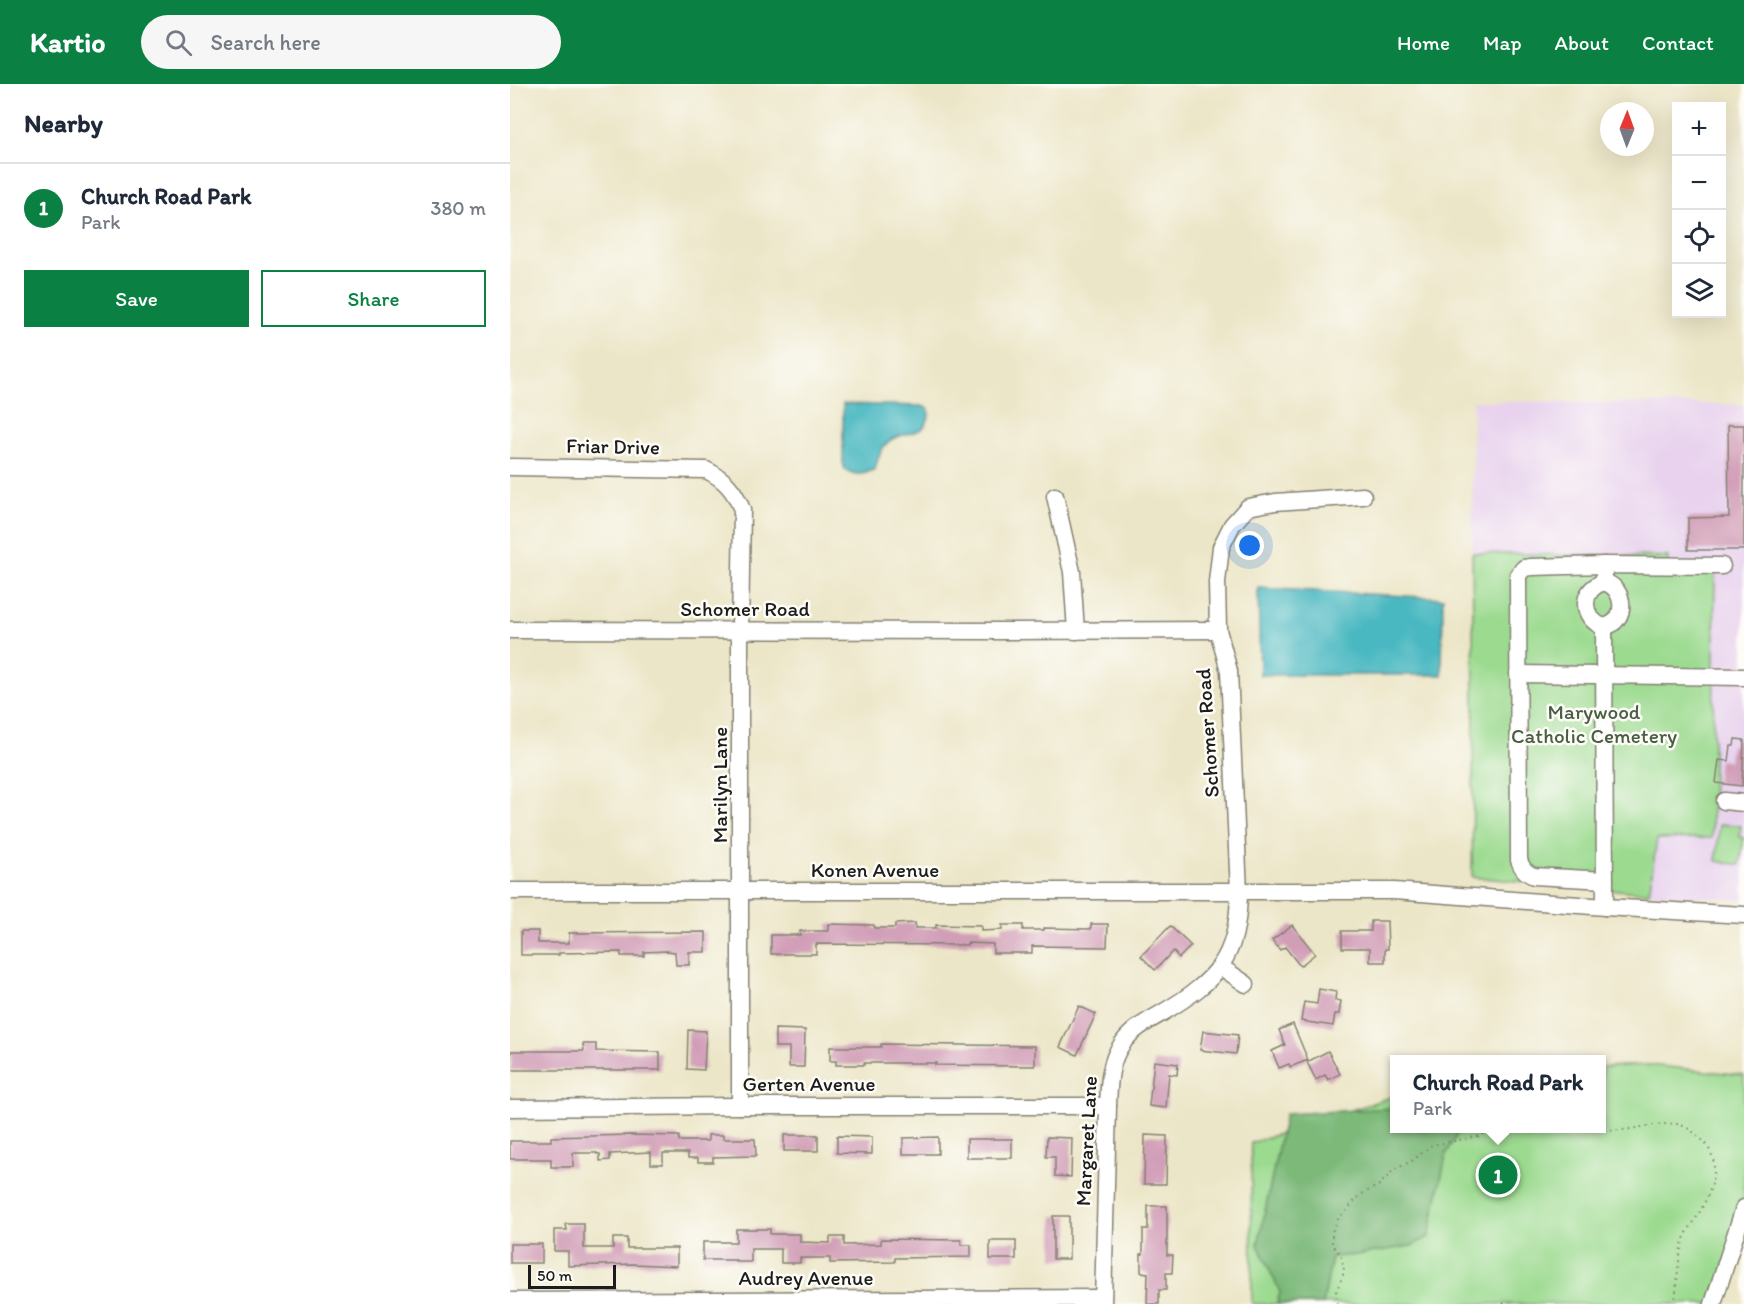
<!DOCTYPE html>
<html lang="en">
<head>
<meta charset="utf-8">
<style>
	:root { --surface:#fff; --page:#f6f6f7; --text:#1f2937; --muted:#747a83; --line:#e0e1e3; --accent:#0b8043 }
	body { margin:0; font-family:Itim,sans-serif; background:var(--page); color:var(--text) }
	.controls { position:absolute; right:18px; top:18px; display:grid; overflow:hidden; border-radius:0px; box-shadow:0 6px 24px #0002 }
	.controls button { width:54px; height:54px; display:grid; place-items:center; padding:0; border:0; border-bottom:2px solid var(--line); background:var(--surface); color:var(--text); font:30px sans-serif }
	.compass { position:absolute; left:1090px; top:18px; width:54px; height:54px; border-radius:50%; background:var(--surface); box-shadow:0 6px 24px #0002; rotate:1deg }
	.scale { position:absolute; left:18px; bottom:15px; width:88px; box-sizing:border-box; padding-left:6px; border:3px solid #1c1c1c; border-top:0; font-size:16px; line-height:21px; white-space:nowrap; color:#1c1c1c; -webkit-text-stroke:4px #fdfcf7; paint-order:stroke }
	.you { position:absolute; left:740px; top:462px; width:21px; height:21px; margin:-15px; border:4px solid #fff; border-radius:50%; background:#1a73e8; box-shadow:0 0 0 9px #1a73e833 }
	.badge { display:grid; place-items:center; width:39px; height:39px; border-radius:50%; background:var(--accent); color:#fff; font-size:20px; font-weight:700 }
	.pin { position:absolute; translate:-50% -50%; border:3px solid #fff; box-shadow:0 2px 6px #0006 }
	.popup { position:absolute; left:880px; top:971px; width:216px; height:78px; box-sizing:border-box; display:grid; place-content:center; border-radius:0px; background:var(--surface); filter:drop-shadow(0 2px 4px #0005); font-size:20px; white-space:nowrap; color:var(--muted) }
	.popup b { font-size:22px; color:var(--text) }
	.popup::after { content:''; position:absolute; left:50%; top:100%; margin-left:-12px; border:12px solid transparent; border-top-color:var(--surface) }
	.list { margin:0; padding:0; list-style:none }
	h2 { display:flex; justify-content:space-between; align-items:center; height:78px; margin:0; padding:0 24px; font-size:26px }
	h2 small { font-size:20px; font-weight:400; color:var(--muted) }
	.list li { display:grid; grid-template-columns:39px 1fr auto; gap:18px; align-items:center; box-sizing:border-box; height:90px; padding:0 24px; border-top:2px solid var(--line) }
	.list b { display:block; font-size:22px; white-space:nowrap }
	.list p { margin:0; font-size:20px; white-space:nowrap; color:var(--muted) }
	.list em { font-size:20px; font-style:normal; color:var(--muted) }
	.actions { display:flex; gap:12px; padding:18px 24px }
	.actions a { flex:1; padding:14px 0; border:2px solid var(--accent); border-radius:0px; text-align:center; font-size:21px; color:var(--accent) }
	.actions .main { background:var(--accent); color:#fff }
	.icon { flex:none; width:33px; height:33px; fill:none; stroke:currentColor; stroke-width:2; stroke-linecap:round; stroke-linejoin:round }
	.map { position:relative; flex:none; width:1234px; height:1220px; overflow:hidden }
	header { display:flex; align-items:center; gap:36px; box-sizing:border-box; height:84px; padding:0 30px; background:var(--accent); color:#fff }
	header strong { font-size:28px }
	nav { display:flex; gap:33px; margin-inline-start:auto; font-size:21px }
	.search { width:420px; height:54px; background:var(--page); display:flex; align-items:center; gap:15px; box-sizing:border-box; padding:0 21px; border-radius:33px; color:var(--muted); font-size:22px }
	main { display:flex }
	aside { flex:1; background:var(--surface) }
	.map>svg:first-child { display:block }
</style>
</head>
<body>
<header>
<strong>Kartio</strong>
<div class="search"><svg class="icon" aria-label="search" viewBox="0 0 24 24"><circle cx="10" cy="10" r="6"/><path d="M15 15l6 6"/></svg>Search here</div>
<nav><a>Home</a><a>Map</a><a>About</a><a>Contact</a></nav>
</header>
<main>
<aside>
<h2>Nearby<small></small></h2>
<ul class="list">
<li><span class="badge">1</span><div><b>Church Road Park</b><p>Park</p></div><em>380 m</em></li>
</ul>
<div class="actions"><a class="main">Save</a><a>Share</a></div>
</aside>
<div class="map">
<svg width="1234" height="1220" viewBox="0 0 1234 1220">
	<rect width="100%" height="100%" fill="#fdfcf7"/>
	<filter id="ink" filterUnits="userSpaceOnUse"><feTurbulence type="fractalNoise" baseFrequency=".0167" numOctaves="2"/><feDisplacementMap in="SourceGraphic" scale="12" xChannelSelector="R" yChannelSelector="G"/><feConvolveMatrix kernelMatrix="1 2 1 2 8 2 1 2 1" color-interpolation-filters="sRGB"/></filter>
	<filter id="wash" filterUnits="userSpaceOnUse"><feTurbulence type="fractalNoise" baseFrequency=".008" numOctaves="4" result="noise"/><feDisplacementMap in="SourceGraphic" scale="24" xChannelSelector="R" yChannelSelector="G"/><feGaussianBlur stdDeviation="1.35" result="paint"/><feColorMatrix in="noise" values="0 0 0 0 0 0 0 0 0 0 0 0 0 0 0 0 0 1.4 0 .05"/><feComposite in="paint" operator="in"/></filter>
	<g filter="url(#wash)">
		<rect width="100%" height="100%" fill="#ece6c8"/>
		<polygon fill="#e8d2ee" points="963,317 1234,321 1234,816 1139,809 1147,754 1202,754 1158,473 962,469"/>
		<g fill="#9cda90" stroke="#5c7b56" stroke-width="1.5">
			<polygon points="962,469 1158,473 1157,484 1205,485 1202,754 1147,755 1139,809 962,793 964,613"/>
			<polygon points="1210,740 1231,742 1230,753 1234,754 1230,781 1206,777"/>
			<polygon points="1139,981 1234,991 1234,1123 1203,1220 742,1220 741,1059 884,1012 884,1044 1092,1044 1092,983"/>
		</g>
		<polygon fill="#7dba7a" stroke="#4c6b4b" stroke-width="1.5" points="884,1024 884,1044 950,1045 936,1071 919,1153 901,1162 847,1171 822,1173 813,1220 767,1220 770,1208 748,1161 775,1030"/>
		<g fill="#49b8c1" stroke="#326a6e" stroke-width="1.5">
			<path d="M333,320L412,322L419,325C421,355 393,345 378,358C370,365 368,375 365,385C353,391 347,392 335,386L333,379Z"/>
			<polygon points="748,504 933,514 932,591 750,591"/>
		</g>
		<g id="blocks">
			<g fill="#d19eb7">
				<polygon points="1218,341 1234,341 1234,466 1178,466 1178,434 1219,433"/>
				<polygon points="1225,655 1234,656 1232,702 1206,699 1209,676 1219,677 1221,662 1224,662"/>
				<polygon points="861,837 877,837 878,865 875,865 875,878 860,878 860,864 832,864 832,847 861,847"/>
				<polygon points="405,839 405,844 426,844 426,841 471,842 471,847 492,846 492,841 513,841 513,846 534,846 534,844 581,845 581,840 598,840 597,863 522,862 522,869 483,869 483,860 457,859 457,861 306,860 306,870 261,870 261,851 290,851 290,847 318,847 318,840 364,841 364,844 385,844 385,840"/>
				<polygon points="782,841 805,870 790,882 775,863 770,866 762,856"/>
				<polygon points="660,842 681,862 669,874 663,867 645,886 631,872"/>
				<polygon points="11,847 28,847 28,859 59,859 59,849 196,848 196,868 179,868 179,881 166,881 165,868 157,867 134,868 134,872 111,872 111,868 49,869 49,871 11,871"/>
				<polygon points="809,905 826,908 825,916 831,917 829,930 825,930 823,942 791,937 794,918 807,920"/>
				<polygon points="569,922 586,930 567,971 550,963"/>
				<polygon points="783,940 798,976 780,983 779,980 769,984 762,967 775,961 769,946"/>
				<polygon points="265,945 295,946 294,983 279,983 279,963 265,963"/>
				<polygon points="178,946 196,947 194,986 177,985"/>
				<polygon points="693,947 728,951 726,970 690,966"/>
				<polygon points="73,960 86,960 86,967 150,968 150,986 1,986 1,967 74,967"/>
				<polygon points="371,960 525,962 525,982 425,981 426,979 354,979 354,981 326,981 326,977 320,977 320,963 371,963"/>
				<polygon points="818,967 830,990 818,996 815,991 806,996 797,978"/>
				<polygon points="644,977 668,980 667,991 659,990 656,1024 639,1022"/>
				<polygon points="121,1051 169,1052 169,1057 198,1057 198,1051 213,1051 213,1055 245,1055 246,1072 203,1073 203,1078 188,1078 188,1074 178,1074 178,1069 153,1069 153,1080 141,1080 141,1068 100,1070 100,1076 90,1077 90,1070 87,1070 87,1069 63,1069 63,1083 41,1083 41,1075 0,1075 0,1057 41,1057 41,1053"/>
				<rect x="274" y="1051" width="34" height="16"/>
				<polygon points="635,1051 657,1052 656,1100 634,1100"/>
				<polygon points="327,1052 362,1053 362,1070 327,1069"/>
				<polygon points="428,1053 428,1070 393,1070 393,1054"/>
				<polygon points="537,1053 562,1054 561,1093 545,1092 545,1073 536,1073"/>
				<rect x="457" y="1055" width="45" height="19"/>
				<polygon points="638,1122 657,1122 657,1171 663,1171 662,1189 656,1189 656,1206 649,1206 649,1220 637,1220 638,1189 631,1188 631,1170 633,1170 633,1145 638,1145"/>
				<rect x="543" y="1132" width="16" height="43"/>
				<polygon points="56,1140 74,1140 74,1164 103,1164 103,1154 117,1154 117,1164 167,1164 167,1182 124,1180 58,1182 58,1167 44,1167 44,1146 57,1146"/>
				<polygon points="226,1145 260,1145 260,1150 290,1150 290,1158 320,1159 320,1153 334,1153 334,1161 371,1160 371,1155 451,1156 451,1161 461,1161 461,1173 385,1174 385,1178 320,1179 320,1174 290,1174 290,1179 271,1179 271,1165 241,1165 241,1178 226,1178 226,1176 193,1176 193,1158 226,1158"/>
				<rect x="480" y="1157" width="26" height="18"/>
				<rect x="0" y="1160" width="32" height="19"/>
			</g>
		</g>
	</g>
	<g filter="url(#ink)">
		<use href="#blocks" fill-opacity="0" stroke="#848172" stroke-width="1.5"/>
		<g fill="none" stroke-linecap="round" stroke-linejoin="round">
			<g stroke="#848172" stroke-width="19">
				<g id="minor">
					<path d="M0,383L196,386C215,395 225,407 232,426L230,547V1022"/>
					<polyline points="545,412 562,488 566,547"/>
					<path d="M1094,481V498C1069,506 1071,535 1094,543L1095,823"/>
					<path d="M1094,498C1116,504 1118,538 1094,543"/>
					<polyline points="0,546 491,547 708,546"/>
					<polyline points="1008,590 1234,593"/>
					<polyline points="1214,717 1234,719"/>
					<path d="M1095,796L1024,792C1016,789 1012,785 1009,776L1008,491L1014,484L1021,483L1094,481L1212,482"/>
					<polyline points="0,807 884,807 1095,823 1234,831"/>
					<polyline points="711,883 736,900"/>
					<polyline points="0,1024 230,1022 598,1022"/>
					<polyline points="0,1217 593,1214"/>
					<path d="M593,1220L598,1022C599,1001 599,978 612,960C621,946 638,937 652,929C707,896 728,875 729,808L719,587L708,546L707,498L711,463L722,441L738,423L765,418L853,412"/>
					<polyline points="1203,1220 1234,1124"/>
				</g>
			</g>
			<g stroke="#848172" stroke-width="2" stroke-dasharray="1.5 4.5" stroke-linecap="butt">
				<path d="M1083,1044C1111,1052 1138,1038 1166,1040C1175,1041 1182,1047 1189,1053C1217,1077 1200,1111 1185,1136C1180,1144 1174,1152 1172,1161C1167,1180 1168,1201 1164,1220"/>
				<polyline points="827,1220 826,1208 833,1191 834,1182 830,1170 822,1159 822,1148 826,1138 850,1111 869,1101 884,1086 903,1076 922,1061 970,1052 984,1044"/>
				<polyline points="993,1220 994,1219 1000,1220"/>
			</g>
			<use href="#minor" stroke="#fff" stroke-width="16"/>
		</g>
	</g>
	<g text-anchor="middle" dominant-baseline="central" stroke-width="5" stroke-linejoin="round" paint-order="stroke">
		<g font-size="21" fill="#1c1c1c" stroke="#fdfcf7">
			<text transform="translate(103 362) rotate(1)">Friar Drive</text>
			<text x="235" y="524">Schomer Road</text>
			<text transform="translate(697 649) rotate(-94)">Schomer Road</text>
			<text transform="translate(209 701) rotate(-90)">Marilyn Lane</text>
			<text x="365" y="785">Konen Avenue</text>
			<text x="299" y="999">Gerten Avenue</text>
			<text transform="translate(576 1057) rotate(-87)">Margaret Lane</text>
			<text x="296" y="1193">Audrey Avenue</text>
		</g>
		<g font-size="21" fill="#495e45" stroke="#fdfcf7">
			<text x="1084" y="627">Marywood<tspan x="1084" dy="24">Catholic Cemetery</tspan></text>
		</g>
	</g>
</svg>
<div class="controls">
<button>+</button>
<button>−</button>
<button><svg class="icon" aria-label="locate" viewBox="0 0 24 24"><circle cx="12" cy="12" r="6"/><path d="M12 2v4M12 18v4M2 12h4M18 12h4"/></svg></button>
<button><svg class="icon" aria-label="layers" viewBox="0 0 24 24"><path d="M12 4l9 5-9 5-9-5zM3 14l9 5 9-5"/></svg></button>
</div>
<svg class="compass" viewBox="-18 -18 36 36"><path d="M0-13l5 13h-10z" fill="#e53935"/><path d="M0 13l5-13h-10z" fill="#747a83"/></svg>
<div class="scale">50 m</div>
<div class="you"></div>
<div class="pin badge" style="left:988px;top:1091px">1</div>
<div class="popup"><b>Church Road Park</b>Park</div>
</div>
</main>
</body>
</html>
